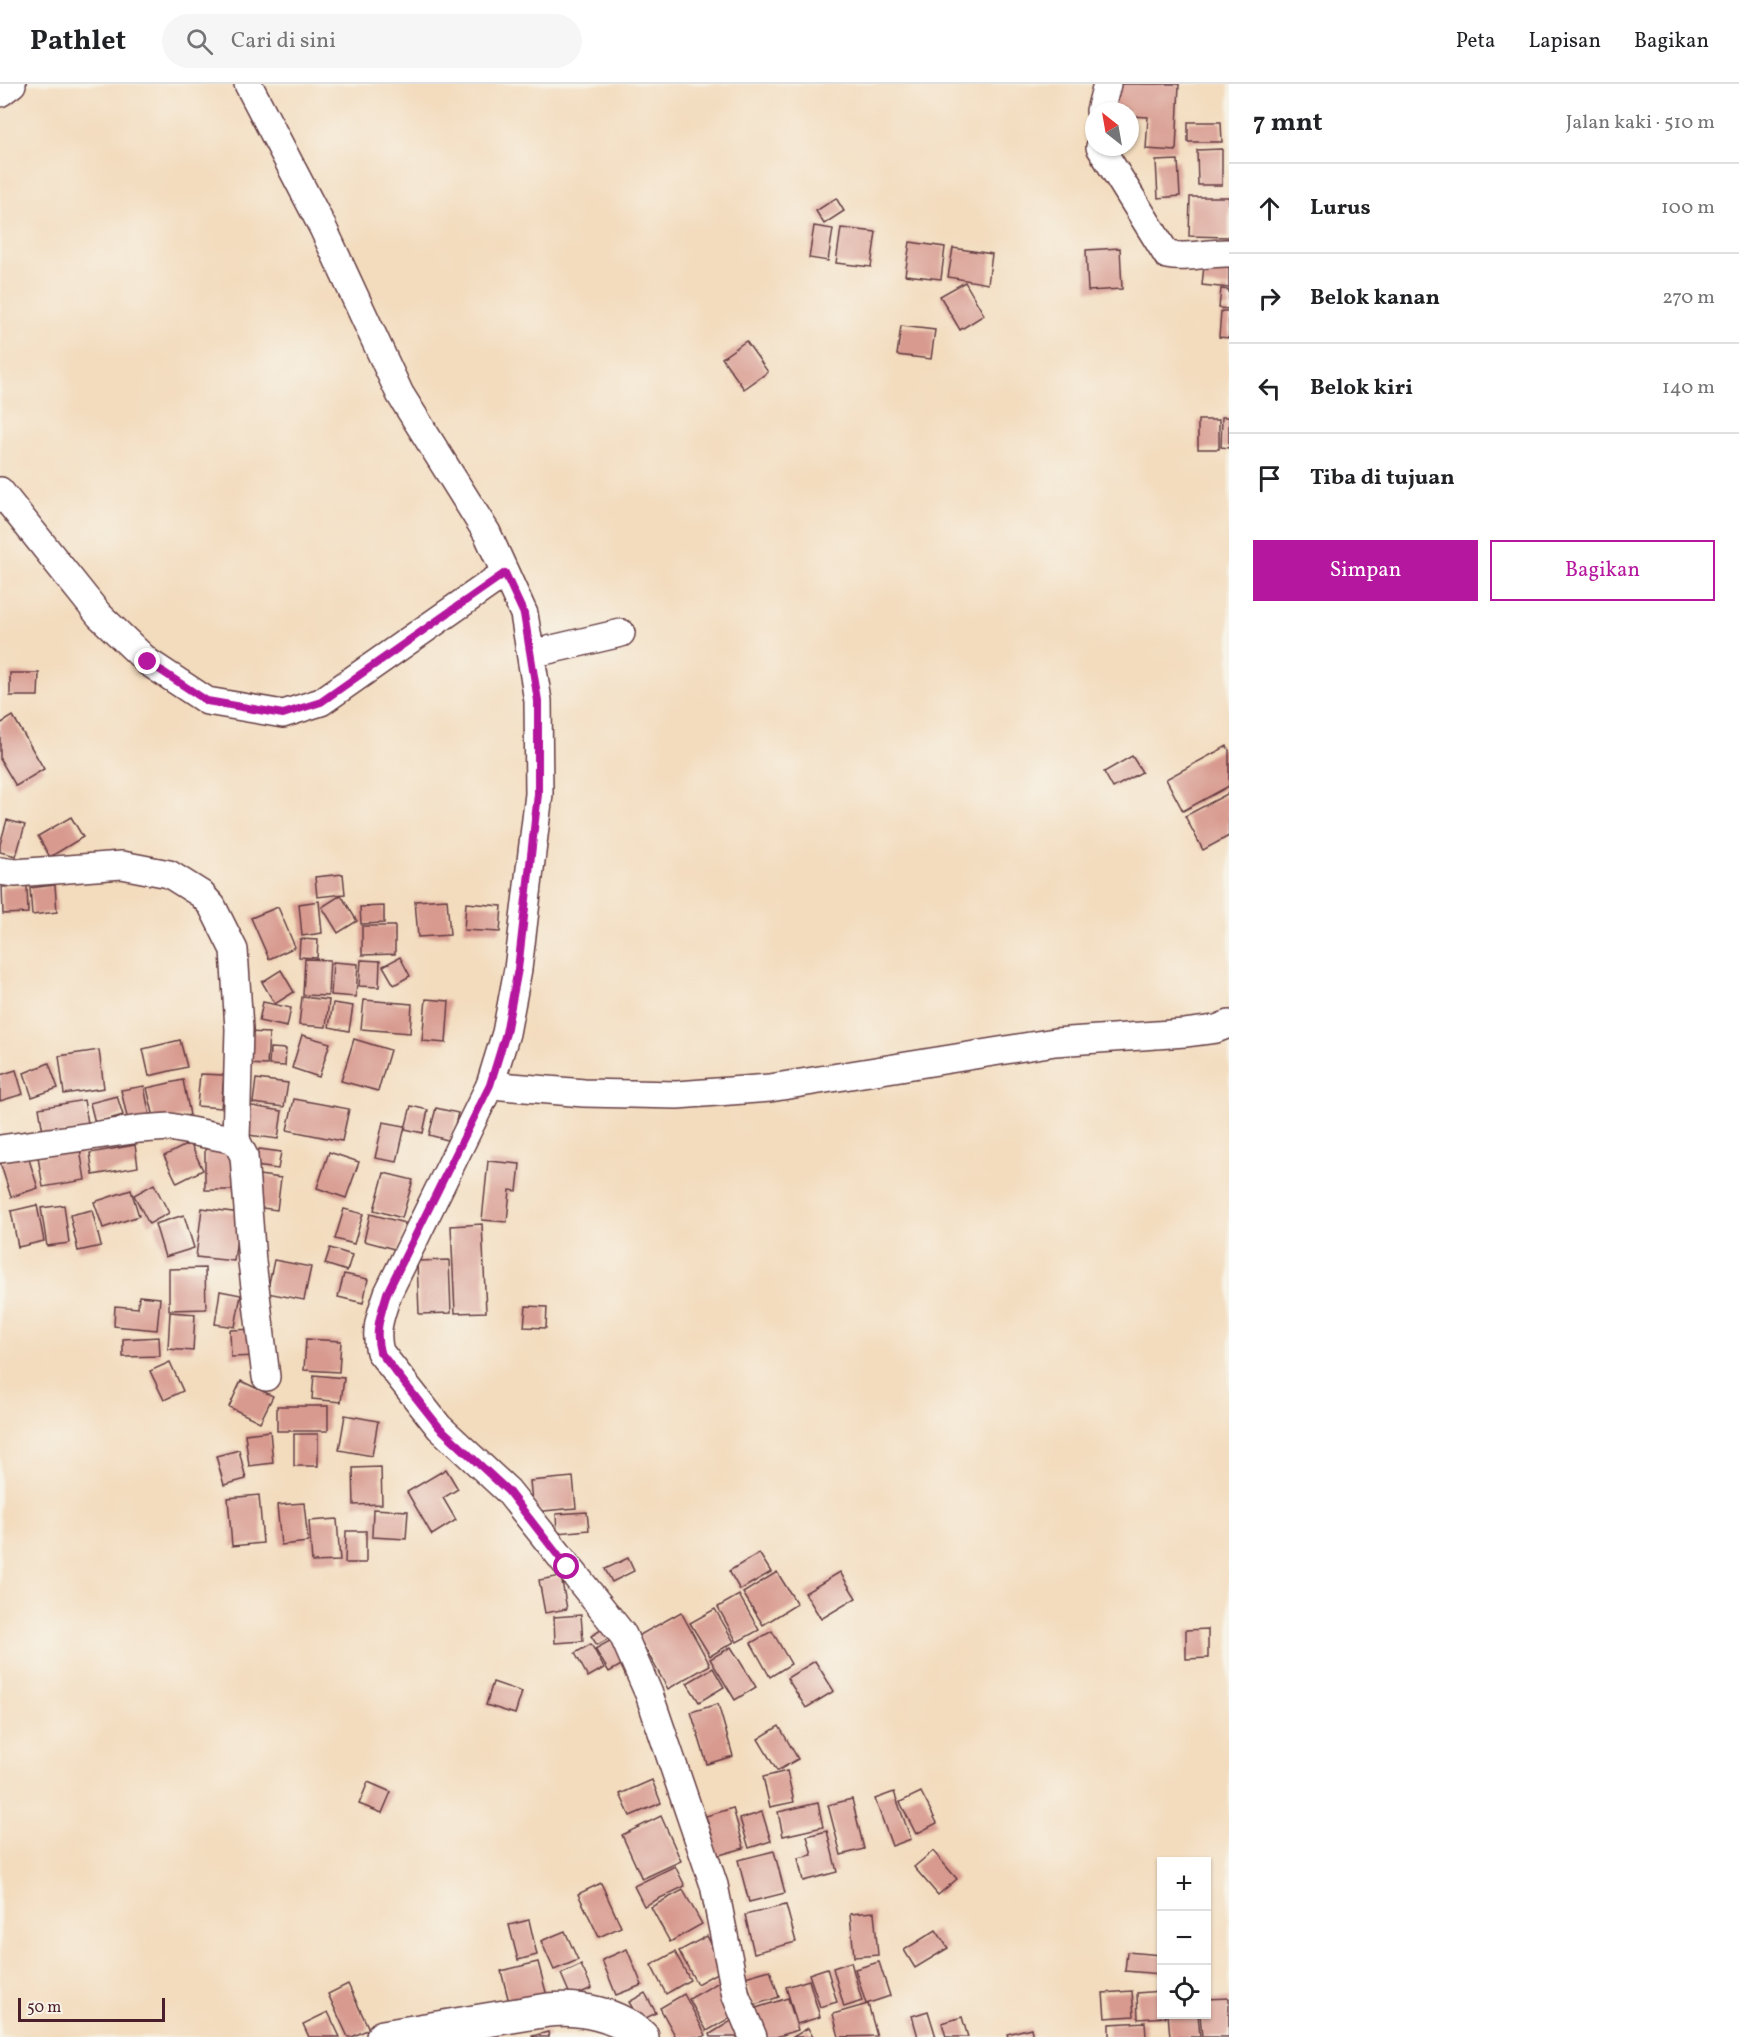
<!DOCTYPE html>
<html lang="id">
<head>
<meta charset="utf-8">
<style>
	:root { --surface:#fff; --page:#f6f6f6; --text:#202124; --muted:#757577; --line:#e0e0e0; --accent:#b5179e }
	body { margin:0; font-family:Vollkorn,serif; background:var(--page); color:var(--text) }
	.controls { position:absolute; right:18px; bottom:18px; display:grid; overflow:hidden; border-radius:0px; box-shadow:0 2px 4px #0004 }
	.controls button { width:54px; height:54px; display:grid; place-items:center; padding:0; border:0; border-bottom:2px solid var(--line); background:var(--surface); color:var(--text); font:30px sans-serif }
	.compass { position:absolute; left:1085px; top:18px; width:54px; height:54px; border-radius:50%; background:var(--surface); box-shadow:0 2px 4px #0004; rotate:329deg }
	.scale { position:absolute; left:18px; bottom:15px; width:147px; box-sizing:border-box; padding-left:6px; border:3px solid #4a1f2b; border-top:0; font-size:16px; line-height:21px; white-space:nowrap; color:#4a1f2b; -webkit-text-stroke:4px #f7f3e8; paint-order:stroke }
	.stop { position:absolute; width:18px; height:18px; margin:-14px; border:4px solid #b5179e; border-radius:50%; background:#fff }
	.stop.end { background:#b5179e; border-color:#fff; box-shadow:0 2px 6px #0008 }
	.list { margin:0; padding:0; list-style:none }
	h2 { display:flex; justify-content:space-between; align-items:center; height:78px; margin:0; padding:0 24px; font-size:26px }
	h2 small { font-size:20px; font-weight:400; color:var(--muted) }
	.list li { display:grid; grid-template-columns:39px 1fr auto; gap:18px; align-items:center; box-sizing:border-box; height:90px; padding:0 24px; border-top:2px solid var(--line) }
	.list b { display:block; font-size:22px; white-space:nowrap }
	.list em { font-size:20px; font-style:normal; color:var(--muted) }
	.actions { display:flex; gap:12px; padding:18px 24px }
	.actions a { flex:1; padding:14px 0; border:2px solid var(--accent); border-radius:0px; text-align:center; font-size:21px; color:var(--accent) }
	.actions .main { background:var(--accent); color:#fff }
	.icon { flex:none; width:33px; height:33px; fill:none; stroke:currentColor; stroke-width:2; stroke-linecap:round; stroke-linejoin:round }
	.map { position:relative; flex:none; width:1229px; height:1953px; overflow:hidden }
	header { display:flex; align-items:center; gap:36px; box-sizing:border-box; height:84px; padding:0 30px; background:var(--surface); border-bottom:2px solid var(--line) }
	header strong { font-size:28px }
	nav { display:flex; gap:33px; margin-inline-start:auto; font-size:21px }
	.search { width:420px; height:54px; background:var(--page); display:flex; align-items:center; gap:15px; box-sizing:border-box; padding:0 21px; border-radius:33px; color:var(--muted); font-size:22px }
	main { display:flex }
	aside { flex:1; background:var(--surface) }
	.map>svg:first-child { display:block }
</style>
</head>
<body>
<header>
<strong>Pathlet</strong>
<div class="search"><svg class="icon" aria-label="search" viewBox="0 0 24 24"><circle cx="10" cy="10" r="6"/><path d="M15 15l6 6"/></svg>Cari di sini</div>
<nav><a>Peta</a><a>Lapisan</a><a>Bagikan</a></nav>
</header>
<main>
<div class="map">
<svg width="1229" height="1953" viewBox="0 0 1229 1953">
	<rect width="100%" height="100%" fill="#f7f3e8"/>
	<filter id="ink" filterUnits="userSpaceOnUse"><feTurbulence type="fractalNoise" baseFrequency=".0167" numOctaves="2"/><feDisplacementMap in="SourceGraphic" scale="12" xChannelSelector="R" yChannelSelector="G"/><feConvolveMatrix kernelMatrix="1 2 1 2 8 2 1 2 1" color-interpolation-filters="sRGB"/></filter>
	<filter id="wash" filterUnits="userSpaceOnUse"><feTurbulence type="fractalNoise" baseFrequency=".008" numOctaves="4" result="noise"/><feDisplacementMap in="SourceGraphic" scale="24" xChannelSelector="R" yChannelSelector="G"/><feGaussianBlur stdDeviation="1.35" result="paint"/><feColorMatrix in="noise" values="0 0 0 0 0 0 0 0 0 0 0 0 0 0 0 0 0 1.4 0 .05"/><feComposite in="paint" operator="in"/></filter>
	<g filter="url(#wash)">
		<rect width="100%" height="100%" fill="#f3dcbe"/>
		<g id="blocks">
			<g fill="#d89a8f">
				<polygon points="1115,0 1179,0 1176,67 1146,65 1148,33 1130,32 1130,27 1113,27"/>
				<polygon points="1188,38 1221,38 1222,58 1188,58"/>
				<polygon points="1222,65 1222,101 1198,101 1197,66"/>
				<polygon points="1178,76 1180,112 1158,114 1156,77"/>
				<polygon points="1190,113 1229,113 1229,153 1189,152"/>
				<polygon points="836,114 844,127 824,140 816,127"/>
				<polygon points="814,142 833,145 828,177 809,174"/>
				<polygon points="841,144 876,148 871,183 836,179"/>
				<polygon points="910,158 945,163 941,195 905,191"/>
				<polygon points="953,164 992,170 988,200 948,193"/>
				<polygon points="1120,164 1122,205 1088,207 1086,166"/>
				<polygon points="1205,172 1229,175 1229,204 1202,201"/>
				<polygon points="965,198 984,231 960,246 940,212"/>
				<polygon points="1221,205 1229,206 1229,225 1219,224"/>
				<polygon points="1221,227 1229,227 1229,254 1219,253"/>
				<polygon points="901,242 935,246 931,275 897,271"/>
				<polygon points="746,257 768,288 744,305 722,274"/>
				<polygon points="1222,333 1229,333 1229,364 1221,363"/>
				<rect x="1198" y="336" width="21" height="29"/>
				<polygon points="10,589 39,589 38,612 10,612"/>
				<polygon points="13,632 44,685 16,702 0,675 0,640"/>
				<polygon points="1227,662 1229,666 1229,702 1183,727 1166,695"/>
				<polygon points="1132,672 1142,688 1113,704 1104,688"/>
				<polygon points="1229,709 1229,752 1203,766 1185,732"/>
				<polygon points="71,733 83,753 50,773 38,752"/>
				<polygon points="7,736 25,741 16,772 0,768 0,760"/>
				<polygon points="343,790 345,810 317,813 315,793"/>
				<polygon points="55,801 57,828 32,831 30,804"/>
				<polygon points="27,802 28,829 3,830 2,803"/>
				<polygon points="341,811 357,837 338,849 322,823"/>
				<polygon points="447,815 450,851 418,853 415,817"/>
				<polygon points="319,817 322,849 302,852 299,820"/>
				<polygon points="466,819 502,822 500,848 464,846"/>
				<polygon points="384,822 384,839 361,840 360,823"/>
				<polygon points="278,823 295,863 269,875 251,834"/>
				<polygon points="362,842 395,842 395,870 362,871"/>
				<polygon points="300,855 318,856 317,874 299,873"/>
				<polygon points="400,873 410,892 394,901 383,882"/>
				<polygon points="305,875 330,876 328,912 303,911"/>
				<polygon points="361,876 380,877 379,903 359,902"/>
				<polygon points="333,878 358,880 356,913 331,911"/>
				<polygon points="281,886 294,908 275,920 262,898"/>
				<polygon points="302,913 329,916 326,943 299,941"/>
				<polygon points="426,915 449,917 446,959 422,957"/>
				<polygon points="364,916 412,920 410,949 361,945"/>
				<polygon points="263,918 291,924 287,943 259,937"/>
				<polygon points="333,919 353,922 349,947 329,943"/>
				<polygon points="247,948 269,949 267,981 245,980"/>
				<polygon points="302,951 330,959 319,993 292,984"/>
				<polygon points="354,955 390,966 378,1007 341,997"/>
				<polygon points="180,956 187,983 149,992 143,965"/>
				<polygon points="270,964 286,965 285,982 269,981"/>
				<polygon points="99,966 104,1004 64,1010 59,972"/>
				<polygon points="49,979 58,1004 32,1013 24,989"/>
				<polygon points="16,986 23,1010 0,1017 0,991"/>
				<polygon points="200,990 224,991 221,1024 197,1022"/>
				<polygon points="256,995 288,999 284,1023 253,1019"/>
				<polygon points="183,996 190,1031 155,1038 147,1004"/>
				<polygon points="144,1002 151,1038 129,1042 121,1006"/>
				<polygon points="117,1012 123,1031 95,1039 90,1019"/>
				<polygon points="294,1015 349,1025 342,1057 287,1046"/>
				<polygon points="84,1016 89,1045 44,1054 39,1024"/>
				<polygon points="246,1021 282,1027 278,1055 241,1050"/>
				<polygon points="411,1022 428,1026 423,1049 405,1045"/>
				<polygon points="436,1024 458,1029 451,1057 429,1051"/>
				<polygon points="383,1038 405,1042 397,1078 375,1074"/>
				<polygon points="190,1059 203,1086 177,1099 164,1072"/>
				<polygon points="205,1060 238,1060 239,1106 205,1106"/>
				<polygon points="135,1061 138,1083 93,1091 90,1069"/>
				<polygon points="80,1065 85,1096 43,1103 38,1073"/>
				<polygon points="259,1065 281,1068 278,1085 255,1082"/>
				<polygon points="329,1068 359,1078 346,1114 317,1104"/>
				<polygon points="27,1069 38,1104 11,1113 0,1078"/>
				<polygon points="488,1077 520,1080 517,1107 510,1106 507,1138 482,1136"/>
				<polygon points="384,1089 413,1096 402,1134 374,1126"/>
				<polygon points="259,1091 281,1094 277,1126 255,1123"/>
				<polygon points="154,1100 169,1129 149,1140 134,1111"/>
				<polygon points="131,1106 139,1132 103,1144 94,1118"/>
				<polygon points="37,1121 44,1157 18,1163 11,1127"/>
				<polygon points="64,1121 69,1159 47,1162 41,1124"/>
				<polygon points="202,1124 240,1129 234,1177 196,1173"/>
				<polygon points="344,1125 363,1130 354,1160 335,1155"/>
				<polygon points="92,1126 101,1162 78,1167 70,1131"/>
				<polygon points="370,1130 405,1139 398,1166 364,1157"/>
				<polygon points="184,1131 194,1164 165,1173 155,1140"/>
				<polygon points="482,1140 486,1228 455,1229 451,1142"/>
				<polygon points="330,1164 352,1171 347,1187 325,1180"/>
				<polygon points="274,1176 311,1183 304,1216 267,1209"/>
				<polygon points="449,1176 451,1229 419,1230 417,1177"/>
				<polygon points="205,1184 206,1225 169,1226 169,1185"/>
				<polygon points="344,1190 368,1195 363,1219 338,1213"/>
				<polygon points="220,1207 241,1211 235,1243 215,1240"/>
				<polygon points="139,1212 160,1214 157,1246 114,1242 115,1222 138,1224"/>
				<polygon points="526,1222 547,1223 546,1244 524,1243"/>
				<polygon points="170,1228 195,1230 193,1267 168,1265"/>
				<polygon points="258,1245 258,1272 231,1273 230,1246"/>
				<polygon points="159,1253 160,1272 123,1273 123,1255"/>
				<polygon points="306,1255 341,1257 339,1288 304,1286"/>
				<polygon points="170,1278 183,1307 164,1316 150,1287"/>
				<polygon points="314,1291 344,1294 341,1318 312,1315"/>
				<polygon points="241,1297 273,1312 260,1338 229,1323"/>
				<rect x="277" y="1322" width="51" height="25"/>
				<polygon points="345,1331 378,1337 372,1372 339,1366"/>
				<polygon points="270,1347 273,1379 249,1382 245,1350"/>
				<rect x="294" y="1350" width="24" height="32"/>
				<polygon points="239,1366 246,1395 224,1401 216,1372"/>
				<polygon points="381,1383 382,1420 354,1421 353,1384"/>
				<polygon points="446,1385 458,1405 443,1414 456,1436 432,1451 407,1408"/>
				<polygon points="573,1393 576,1424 533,1428 530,1397"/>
				<polygon points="259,1411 263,1459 232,1462 228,1414"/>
				<polygon points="304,1419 308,1458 281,1461 277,1421"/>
				<polygon points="373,1425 408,1427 406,1455 372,1453"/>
				<polygon points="587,1428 589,1446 557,1449 556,1430"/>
				<polygon points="337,1435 340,1477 312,1478 309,1437"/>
				<polygon points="346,1447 366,1447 366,1479 345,1479"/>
				<polygon points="759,1469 771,1488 740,1506 729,1487"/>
				<polygon points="628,1474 634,1487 612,1498 605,1485"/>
				<polygon points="777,1488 797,1520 763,1541 743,1509"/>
				<polygon points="840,1488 856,1514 821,1535 805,1509"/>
				<polygon points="561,1492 567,1525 545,1529 539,1496"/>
				<polygon points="739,1511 759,1546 737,1558 718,1523"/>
				<polygon points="715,1525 734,1558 710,1572 690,1539"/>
				<polygon points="681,1528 710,1581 668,1605 638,1552"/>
				<polygon points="581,1531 583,1557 555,1559 554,1533"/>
				<polygon points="611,1540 617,1550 597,1561 591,1552"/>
				<polygon points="1208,1545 1208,1574 1186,1575 1186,1546"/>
				<polygon points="772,1547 791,1580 770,1593 751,1559"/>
				<polygon points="617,1553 630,1576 609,1588 595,1565"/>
				<polygon points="591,1560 604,1584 588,1593 575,1569"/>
				<polygon points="731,1563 756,1603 735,1616 710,1575"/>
				<polygon points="815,1577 834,1607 806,1624 787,1594"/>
				<polygon points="713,1584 724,1603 699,1618 687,1599"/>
				<polygon points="493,1598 522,1608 515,1630 486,1621"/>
				<polygon points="718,1620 733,1672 707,1680 691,1628"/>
				<polygon points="779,1642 798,1675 777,1687 758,1655"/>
				<polygon points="787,1687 794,1718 770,1723 763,1693"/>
				<polygon points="652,1696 661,1719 630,1732 620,1710"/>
				<polygon points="368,1698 391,1708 382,1729 359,1720"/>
				<polygon points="894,1708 911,1755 892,1762 875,1715"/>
				<polygon points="921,1708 937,1739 916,1750 900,1718"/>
				<polygon points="852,1715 864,1765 841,1771 828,1721"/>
				<polygon points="818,1719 823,1743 783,1752 778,1728"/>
				<polygon points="733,1724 744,1764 716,1772 706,1732"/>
				<polygon points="762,1728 771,1757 749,1764 740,1735"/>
				<polygon points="661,1732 681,1777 642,1795 622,1751"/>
				<polygon points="827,1747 837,1788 803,1797 798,1774 812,1771 807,1752"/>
				<polygon points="774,1767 785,1809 749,1818 738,1776"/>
				<polygon points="933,1767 957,1795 938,1811 914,1783"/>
				<polygon points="675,1782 685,1802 644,1822 634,1802"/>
				<polygon points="601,1799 621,1843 599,1853 578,1810"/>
				<polygon points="683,1806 702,1840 670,1858 651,1823"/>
				<polygon points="786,1821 796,1858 754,1869 745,1831"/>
				<polygon points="874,1828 878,1871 854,1873 850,1830"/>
				<polygon points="529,1836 537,1871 518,1876 509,1841"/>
				<polygon points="936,1846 948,1864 915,1884 904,1866"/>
				<polygon points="565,1847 578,1876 554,1886 541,1857"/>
				<polygon points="707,1852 724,1885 697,1900 679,1867"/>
				<polygon points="627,1865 642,1901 616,1911 602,1876"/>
				<polygon points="675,1868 690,1896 666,1910 651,1881"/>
				<polygon points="1127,1868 1161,1871 1161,1890 1125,1887"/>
				<polygon points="538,1878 547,1912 510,1922 501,1887"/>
				<polygon points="851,1878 862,1917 844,1923 833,1884"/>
				<polygon points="879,1878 890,1912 866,1920 855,1885"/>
				<polygon points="581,1881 592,1904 571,1913 561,1890"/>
				<polygon points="827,1884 837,1918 820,1923 809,1890"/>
				<polygon points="770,1886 779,1913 754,1921 745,1893"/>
				<polygon points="809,1896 820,1933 797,1940 786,1903"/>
				<polygon points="719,1898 737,1930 707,1947 689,1915"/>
				<polygon points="348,1900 369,1945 352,1953 348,1953 328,1910"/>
				<polygon points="1132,1907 1134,1932 1105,1934 1103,1909"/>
				<polygon points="1161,1907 1161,1930 1166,1930 1166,1933 1138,1935 1137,1909"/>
				<polygon points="645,1909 656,1929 640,1937 629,1918"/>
				<polygon points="684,1910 706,1951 703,1953 676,1953 660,1924"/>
				<polygon points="788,1914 798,1946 776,1953 765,1953 756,1924"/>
				<polygon points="1229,1914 1229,1953 1202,1953 1200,1930 1206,1930 1206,1915"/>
				<polygon points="868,1920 877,1952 839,1953 833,1930"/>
				<polygon points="928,1927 936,1953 918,1953 912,1932"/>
				<polygon points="328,1928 340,1953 309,1953 303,1940"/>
				<polygon points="1168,1930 1198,1930 1200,1953 1170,1953"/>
				<polygon points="962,1933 968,1953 946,1953 942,1939"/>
				<polygon points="736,1934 747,1953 711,1953 710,1950"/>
				<polygon points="1145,1938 1146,1953 1109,1953 1109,1940"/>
				<polygon points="808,1944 813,1953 793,1953"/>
				<polygon points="1031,1944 1033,1953 1008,1953 1007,1950"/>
				<polygon points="548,1948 549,1953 532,1953 532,1952"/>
			</g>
		</g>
	</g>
	<g filter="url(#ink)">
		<use href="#blocks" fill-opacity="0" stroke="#633b41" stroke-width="1.5"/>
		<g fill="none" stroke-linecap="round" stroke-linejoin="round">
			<g stroke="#633b41" stroke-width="30">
				<g id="minor">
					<path d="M248,0L323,144L400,310L487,449L524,530L538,617L539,710L518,885L506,949L490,1001L388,1209C381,1230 374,1246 380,1268L439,1343L508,1407L623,1551L649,1610L714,1801L736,1912L753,1953"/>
					<polyline points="0,9 12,0"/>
					<polyline points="1100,27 1107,0"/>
					<path d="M1100,63L1167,171C1186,175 1209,168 1229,169"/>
					<polyline points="0,407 99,531 148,578 207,617 283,630 321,618 505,489"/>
					<polyline points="531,570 621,549"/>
					<polyline points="0,787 15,789 122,781 169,790 201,810 212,822 234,866 239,945 236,1056 170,1043 140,1045 0,1065"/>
					<polyline points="490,1001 584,1009 677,1011 770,1004 1055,958 1185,949 1216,945 1229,940"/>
					<polyline points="236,1056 244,1072 252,1178 266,1293"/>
				</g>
			</g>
			<g stroke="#633b41" stroke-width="36">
				<path id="major" d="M383,1953L548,1926C580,1923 618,1930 642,1953"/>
			</g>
			<use href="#minor" stroke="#fff" stroke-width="27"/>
			<use href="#major" stroke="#fff" stroke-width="33"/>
		</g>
	</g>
	<g fill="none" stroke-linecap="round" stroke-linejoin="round" filter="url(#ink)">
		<path stroke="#b5179e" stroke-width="8" d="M148,578L207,617L283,630L321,618L505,489L524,530L538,617V710L518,885L506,949L490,1001L387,1209C381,1230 374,1246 380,1268L439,1343L508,1407L567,1483"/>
	</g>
</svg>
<div class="controls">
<button>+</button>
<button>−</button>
<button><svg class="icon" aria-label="locate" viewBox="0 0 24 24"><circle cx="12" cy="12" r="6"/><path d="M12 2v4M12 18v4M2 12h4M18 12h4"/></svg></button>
</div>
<svg class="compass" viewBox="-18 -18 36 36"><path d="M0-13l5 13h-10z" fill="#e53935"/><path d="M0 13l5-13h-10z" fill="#757577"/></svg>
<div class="scale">50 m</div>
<div class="stop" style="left:567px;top:1483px"></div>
<div class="stop end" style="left:148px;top:578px"></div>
</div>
<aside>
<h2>7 mnt<small>Jalan kaki · 510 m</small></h2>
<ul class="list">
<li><svg class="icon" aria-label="ahead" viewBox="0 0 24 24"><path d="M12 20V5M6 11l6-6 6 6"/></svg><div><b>Lurus</b></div><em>100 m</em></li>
<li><svg class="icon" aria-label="right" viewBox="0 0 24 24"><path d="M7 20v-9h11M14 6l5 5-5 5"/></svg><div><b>Belok kanan</b></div><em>270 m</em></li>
<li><svg class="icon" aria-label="left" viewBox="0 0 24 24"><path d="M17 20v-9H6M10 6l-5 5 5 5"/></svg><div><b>Belok kiri</b></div><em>140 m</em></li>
<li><svg class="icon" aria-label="arrive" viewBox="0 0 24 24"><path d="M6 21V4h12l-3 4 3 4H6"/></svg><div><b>Tiba di tujuan</b></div></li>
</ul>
<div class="actions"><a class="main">Simpan</a><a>Bagikan</a></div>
</aside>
</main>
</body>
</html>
